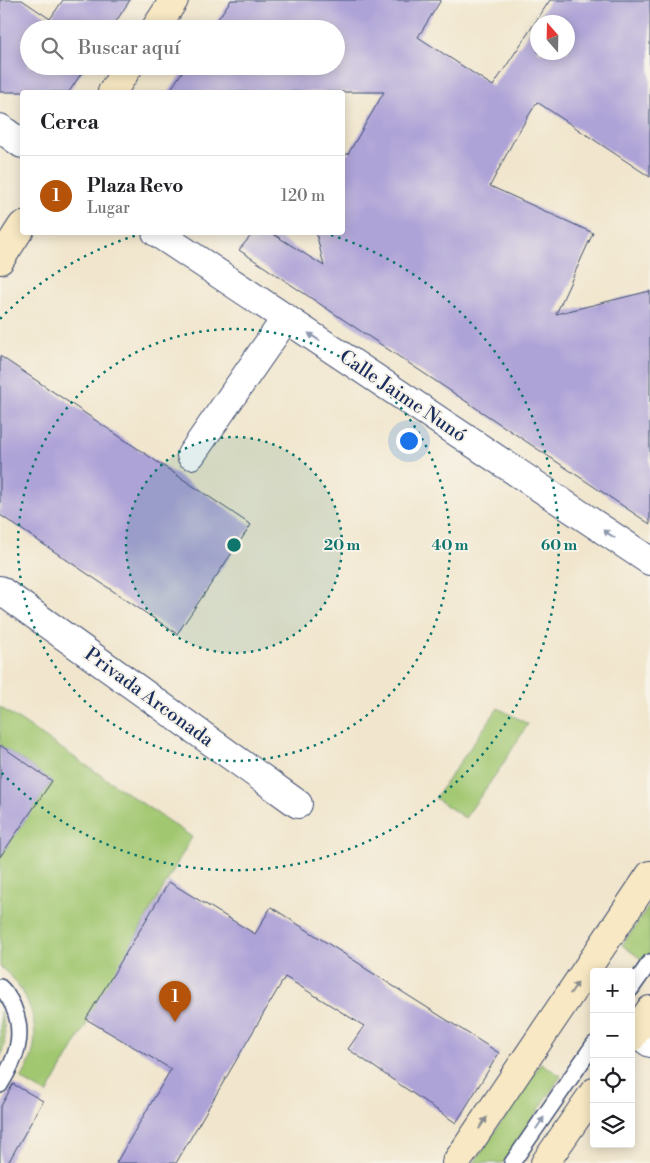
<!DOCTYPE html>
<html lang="es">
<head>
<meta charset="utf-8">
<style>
	:root { --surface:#fff; --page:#f6f6f6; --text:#202124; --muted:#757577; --line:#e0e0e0; --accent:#b45309 }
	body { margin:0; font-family:"Libre Bodoni",serif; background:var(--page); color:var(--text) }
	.controls { position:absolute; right:15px; bottom:15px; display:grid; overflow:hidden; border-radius:5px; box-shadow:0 2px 12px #0003 }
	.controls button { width:45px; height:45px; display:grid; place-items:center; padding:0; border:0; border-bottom:1px solid var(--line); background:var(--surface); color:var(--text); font:25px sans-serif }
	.compass { position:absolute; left:530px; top:15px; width:45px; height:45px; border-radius:50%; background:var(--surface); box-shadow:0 2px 12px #0003; rotate:340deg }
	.you { position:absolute; left:408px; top:440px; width:18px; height:18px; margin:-12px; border:4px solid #fff; border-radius:50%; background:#1a73e8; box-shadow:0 0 0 8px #1a73e833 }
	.badge { display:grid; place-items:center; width:32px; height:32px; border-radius:50%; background:var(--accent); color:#fff; font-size:16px; font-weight:700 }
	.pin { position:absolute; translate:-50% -41px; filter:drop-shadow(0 1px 2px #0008) }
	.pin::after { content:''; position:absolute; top:26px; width:18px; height:15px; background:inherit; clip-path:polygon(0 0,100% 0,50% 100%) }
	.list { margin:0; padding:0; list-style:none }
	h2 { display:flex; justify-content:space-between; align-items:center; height:65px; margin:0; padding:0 20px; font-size:21px }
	h2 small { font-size:16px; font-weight:400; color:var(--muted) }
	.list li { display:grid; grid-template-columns:32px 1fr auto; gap:15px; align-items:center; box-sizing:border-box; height:80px; padding:0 20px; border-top:1px solid var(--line) }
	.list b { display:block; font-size:19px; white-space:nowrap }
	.list p { margin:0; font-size:16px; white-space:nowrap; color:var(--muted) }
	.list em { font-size:16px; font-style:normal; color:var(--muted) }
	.icon { flex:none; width:28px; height:28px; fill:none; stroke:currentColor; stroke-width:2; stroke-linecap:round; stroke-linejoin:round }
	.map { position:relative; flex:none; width:650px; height:1163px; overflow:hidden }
	.search { position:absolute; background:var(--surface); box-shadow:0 2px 12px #0003; left:20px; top:20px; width:325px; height:55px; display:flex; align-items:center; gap:12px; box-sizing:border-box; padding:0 18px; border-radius:28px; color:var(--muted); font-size:19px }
	.panel { position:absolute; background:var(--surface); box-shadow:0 2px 12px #0003; left:20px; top:90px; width:325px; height:145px; border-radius:5px }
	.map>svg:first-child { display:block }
</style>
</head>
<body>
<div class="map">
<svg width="650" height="1163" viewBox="0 0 650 1163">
	<rect width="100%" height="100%" fill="#f7f3e8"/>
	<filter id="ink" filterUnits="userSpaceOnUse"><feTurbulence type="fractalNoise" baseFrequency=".02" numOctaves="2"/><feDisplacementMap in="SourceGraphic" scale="10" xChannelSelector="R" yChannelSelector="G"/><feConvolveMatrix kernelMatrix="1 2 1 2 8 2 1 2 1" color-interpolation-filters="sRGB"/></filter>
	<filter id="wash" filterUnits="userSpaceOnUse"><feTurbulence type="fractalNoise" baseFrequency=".0096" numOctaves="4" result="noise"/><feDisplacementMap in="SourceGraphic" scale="20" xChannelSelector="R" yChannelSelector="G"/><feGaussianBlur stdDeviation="1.12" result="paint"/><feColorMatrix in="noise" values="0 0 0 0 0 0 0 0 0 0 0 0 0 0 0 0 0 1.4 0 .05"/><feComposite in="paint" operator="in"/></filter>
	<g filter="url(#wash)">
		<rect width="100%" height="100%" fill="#f1e6cd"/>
		<g fill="#a2c771" stroke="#5e7b68">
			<path d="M0,707L192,837L47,1094L21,1079C24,1073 28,1067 30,1061C43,1028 28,987 0,967V857L52,781L0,745Z"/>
			<polygon points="498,708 528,724 501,767 465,818 435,798"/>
			<polygon points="650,905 650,953 644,961 622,945"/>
			<path d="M0,1011C6,1027 7,1042 0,1058Z"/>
			<polygon points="541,1063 561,1076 503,1163 474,1163"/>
		</g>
		<g id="blocks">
			<g fill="#aea3d7" fill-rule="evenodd">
				<polygon points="0,0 22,0 50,19 63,0 130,0 111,29 29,29 29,66 86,66 69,92 0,92"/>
				<path d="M231,0H441L418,37L493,86L550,0H650V177L537,102L515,138L490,186L593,233L556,314L650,291V524L239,250L254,232H270L324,266L316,232H342V155L348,154L384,92H169L186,66H336V29H211ZM538,22H568V52H538Z"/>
				<polygon points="0,356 251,525 177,634 0,515"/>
				<polygon points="0,745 52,781 0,857"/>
				<polygon points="169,882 255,934 271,907 363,966 363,967 499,1053 456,1123 348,1049 364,1026 285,977 176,1163 116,1163 171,1069 86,1019"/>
				<polygon points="13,1084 43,1101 8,1163 0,1163 0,1108"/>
			</g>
		</g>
	</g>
	<g filter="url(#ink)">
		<use href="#blocks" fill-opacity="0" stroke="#3b4a6f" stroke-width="1"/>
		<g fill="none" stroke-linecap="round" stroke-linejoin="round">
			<g stroke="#3b4a6f" stroke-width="18">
				<g id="lane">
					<path d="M0,987C6,992 10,1000 13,1006C26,1036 16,1059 0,1085"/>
					<polyline points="631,989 650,962"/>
					<polyline points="512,1163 594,1044"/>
				</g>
			</g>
			<g stroke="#3b4a6f" stroke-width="30">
				<g id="street">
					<polyline points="0,128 22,144"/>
					<polyline points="156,232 650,561"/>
					<polyline points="191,455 286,318"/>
					<polyline points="0,590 298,804"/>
					<polyline points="635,1032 650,1043"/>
				</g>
			</g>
			<g stroke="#3b4a6f" stroke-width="30">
				<g id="secondary">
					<polyline points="155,29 174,0"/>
					<polyline points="112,92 129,66"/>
					<polyline points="0,260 22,226"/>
					<polyline points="631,1038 650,1010"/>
					<polyline points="456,1163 650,875"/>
					<polyline points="545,1163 594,1092"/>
				</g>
			</g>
			<use href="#lane" stroke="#fff" stroke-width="15"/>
			<use href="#street" stroke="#fff" stroke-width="28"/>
			<use href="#secondary" stroke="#f8e8c3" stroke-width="28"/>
		</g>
		<defs><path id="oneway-solid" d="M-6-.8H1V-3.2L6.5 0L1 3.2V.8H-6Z" transform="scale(1.25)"/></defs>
		<g fill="#8d97ae">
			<use href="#oneway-solid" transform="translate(314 337) rotate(-146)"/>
			<use href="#oneway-solid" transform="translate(609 534) rotate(-146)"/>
			<use href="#oneway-solid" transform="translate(540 1123) rotate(-56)"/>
		</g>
		<g fill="#8a8c90">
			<use href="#oneway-solid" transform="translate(574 988) rotate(-56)"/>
			<use href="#oneway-solid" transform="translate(483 1123) rotate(-56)"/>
		</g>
	</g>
	<circle cx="234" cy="545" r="108" fill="#0f766e" fill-opacity=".12"/>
	<g fill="none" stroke="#0f766e" stroke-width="2.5" stroke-dasharray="2.5 5">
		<circle cx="234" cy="545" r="108"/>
		<circle cx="234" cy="545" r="216"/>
		<path d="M0 319A325 325 0 0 1 144 233M324 233A325 325 0 1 1 0 771"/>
	</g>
	<g text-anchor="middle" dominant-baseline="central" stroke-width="4" stroke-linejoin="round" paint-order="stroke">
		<g font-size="19" fill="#1b2f5e" stroke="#f7f3e8">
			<text transform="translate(403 396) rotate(34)">Calle Jaime Nunó</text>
			<text transform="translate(149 697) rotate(36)">Privada Arconada</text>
		</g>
	</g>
	<circle cx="234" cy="545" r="8" fill="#0f766e" stroke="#f7f3e8" stroke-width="2.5"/>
	<g font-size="15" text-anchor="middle" font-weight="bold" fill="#0f766e" stroke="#f7f3e8" stroke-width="4" stroke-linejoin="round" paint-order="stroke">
		<text x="342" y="550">20 m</text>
		<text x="450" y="550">40 m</text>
		<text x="559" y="550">60 m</text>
	</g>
</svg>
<div class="controls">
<button>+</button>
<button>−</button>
<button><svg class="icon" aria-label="locate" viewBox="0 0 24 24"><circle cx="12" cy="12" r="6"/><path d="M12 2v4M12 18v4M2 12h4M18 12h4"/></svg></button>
<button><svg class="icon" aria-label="layers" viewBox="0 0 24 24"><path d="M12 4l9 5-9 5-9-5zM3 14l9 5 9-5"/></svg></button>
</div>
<svg class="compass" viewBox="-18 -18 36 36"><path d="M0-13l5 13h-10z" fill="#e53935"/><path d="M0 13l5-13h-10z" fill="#757577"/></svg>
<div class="you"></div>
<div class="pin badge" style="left:175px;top:1022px">1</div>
<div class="search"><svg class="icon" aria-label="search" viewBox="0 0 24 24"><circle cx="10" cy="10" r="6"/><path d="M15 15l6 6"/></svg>Buscar aquí</div>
<section class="panel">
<h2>Cerca<small></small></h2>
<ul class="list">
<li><span class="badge">1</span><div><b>Plaza Revo</b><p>Lugar</p></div><em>120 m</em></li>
</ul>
</section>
</div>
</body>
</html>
